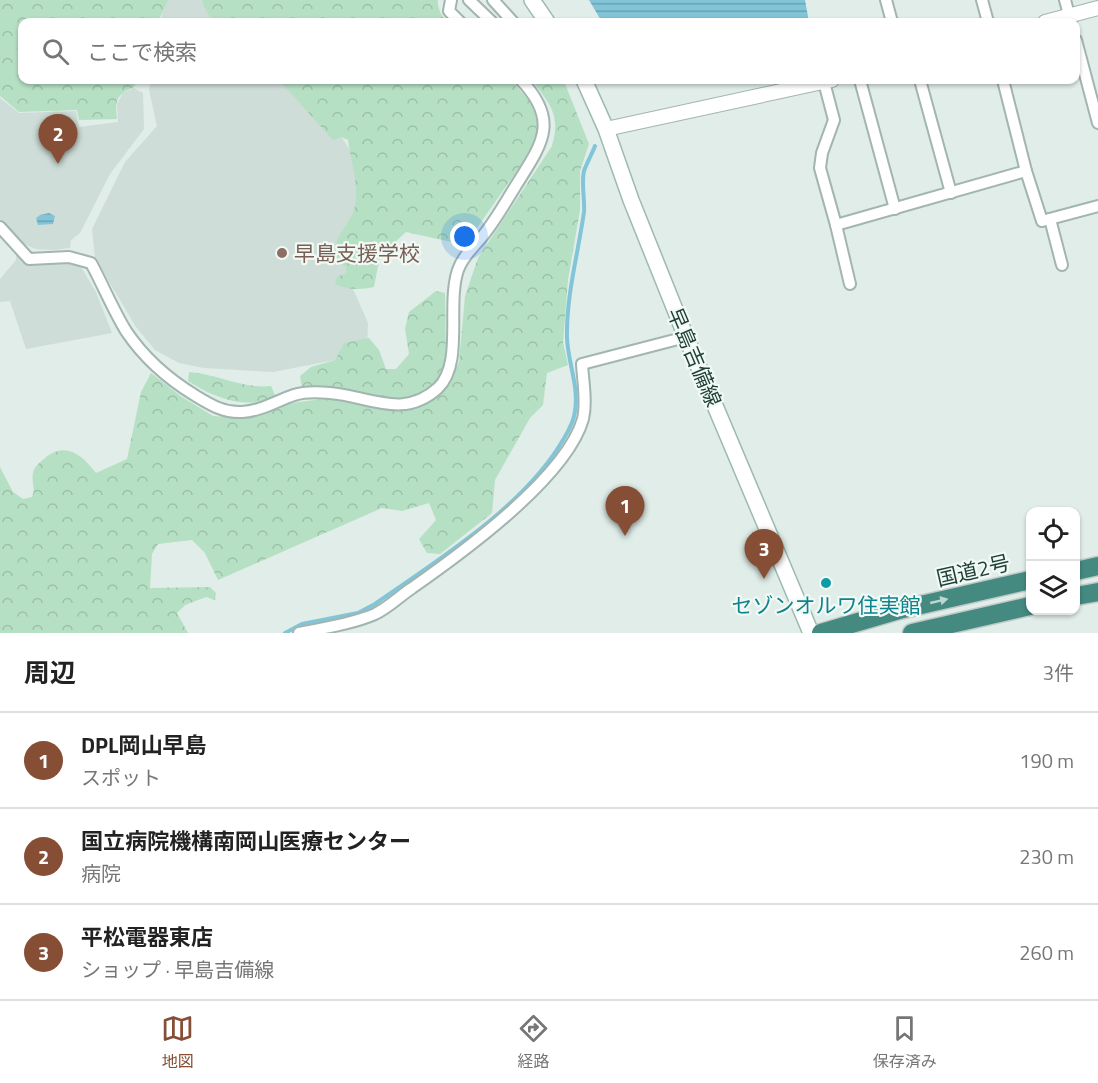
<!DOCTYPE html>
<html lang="ja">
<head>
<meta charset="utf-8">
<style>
	:root { --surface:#fff; --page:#f2f2f2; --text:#222; --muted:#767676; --line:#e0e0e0; --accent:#854e35 }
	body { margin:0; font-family:"Titillium Web","Noto Sans JP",sans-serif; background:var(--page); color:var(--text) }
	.controls { position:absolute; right:18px; bottom:18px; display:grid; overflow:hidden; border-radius:12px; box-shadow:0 2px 4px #0004 }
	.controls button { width:54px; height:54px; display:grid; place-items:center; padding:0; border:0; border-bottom:2px solid var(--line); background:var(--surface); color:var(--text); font:30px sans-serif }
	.you { position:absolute; left:465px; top:237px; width:21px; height:21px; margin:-15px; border:4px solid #fff; border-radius:50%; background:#1a73e8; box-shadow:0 0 0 9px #1a73e833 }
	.badge { display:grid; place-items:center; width:39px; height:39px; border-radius:50%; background:var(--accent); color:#fff; font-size:20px; font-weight:700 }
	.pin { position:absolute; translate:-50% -50px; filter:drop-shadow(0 2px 3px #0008) }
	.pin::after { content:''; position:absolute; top:32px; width:21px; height:18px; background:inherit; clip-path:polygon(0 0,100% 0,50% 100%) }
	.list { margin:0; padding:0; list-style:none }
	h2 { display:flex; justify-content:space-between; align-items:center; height:78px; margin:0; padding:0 24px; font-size:26px }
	h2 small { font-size:20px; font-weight:400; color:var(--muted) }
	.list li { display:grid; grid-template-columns:39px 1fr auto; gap:18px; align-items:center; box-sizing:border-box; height:96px; padding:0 24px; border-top:2px solid var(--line) }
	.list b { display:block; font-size:22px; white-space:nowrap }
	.list p { margin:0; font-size:20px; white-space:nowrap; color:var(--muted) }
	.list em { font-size:20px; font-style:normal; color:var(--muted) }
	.icon { flex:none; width:33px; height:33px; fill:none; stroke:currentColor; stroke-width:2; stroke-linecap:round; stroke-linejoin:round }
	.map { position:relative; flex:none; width:1098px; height:633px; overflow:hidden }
	.search { position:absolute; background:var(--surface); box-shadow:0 2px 4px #0004; left:18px; right:18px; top:18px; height:66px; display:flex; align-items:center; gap:15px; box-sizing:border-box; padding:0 21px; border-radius:12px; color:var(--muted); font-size:22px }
	.sheet { height:366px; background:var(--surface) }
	nav { display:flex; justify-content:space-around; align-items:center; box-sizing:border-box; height:84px; border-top:2px solid var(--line); background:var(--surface); font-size:16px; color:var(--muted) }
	nav a { display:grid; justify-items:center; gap:3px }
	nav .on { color:var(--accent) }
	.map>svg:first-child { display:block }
</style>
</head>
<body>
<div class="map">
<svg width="1098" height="633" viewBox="0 0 1098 633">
	<defs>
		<pattern id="forest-crowns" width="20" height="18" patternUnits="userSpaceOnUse" patternTransform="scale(1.5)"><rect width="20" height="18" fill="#b6e0c4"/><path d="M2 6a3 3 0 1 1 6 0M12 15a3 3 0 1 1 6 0" fill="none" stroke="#9cc1a9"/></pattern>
		<pattern id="water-rules" width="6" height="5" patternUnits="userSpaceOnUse" patternTransform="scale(1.5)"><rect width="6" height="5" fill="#82c5d8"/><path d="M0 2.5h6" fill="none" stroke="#6aa1b0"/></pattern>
	</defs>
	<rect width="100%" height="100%" fill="#e0ede8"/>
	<g fill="#ceddd7">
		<polygon points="165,0 219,0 244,22 161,22"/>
		<polygon points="151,80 302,80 305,82 358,162 357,214 349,280 368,323 367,347 350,357 273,372 204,368 179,363 155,350 136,327 95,258 92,229 125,162 157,126 149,90"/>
		<polygon points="134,88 143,93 144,129 110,174 80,233 71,240 70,248 53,250 36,249 24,244 13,235 0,219 0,98 19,113 76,111 79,127 118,122 117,104 123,93"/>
		<polygon points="16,255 36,265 65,262 81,267 96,292 112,333 26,349 10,301 0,302 0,279 16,260"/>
	</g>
	<g fill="url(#forest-crowns)">
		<path d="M0,0H168L158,22H22V80H137L134,87C116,95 115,100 117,119L79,120L77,110L19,112L0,96Z"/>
		<path d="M202,0H438C437,8 442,18 448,22H220C209,18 205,11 202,0Z"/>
		<path d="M279,80H510C533,103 544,114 533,148L465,245L406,232L380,256L374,287C361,290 347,290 335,284L337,277L346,273V267L335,259C333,233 350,227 355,206C359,185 351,161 348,140L341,137L333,140Z"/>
		<path d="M532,80H562L564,81L589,144L580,171V210L568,280L563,342L568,365L547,373L543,405L530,418L495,480L492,513L440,554L427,553L419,539L436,520L429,503L402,511L382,508L218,580L205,553L192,540L158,544L152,554L150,588L210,587L216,593L215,600L206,597L185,605L177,613L188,633H0V467L13,492L23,499L32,497C36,488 31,482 33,473C34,467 40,462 45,458C66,441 82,455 96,473L127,459L141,392L151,373L182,397L213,416L240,418L267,413L292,403L329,398L387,409L405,410L422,406L441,394L459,362L465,296L478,258L552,146C561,114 550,105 532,80Z"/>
		<polygon points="436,291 445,293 446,359 441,377 428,390 408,399 389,400 328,387 302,387 300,376 311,367 335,360 344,343 369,338 379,350 386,369 396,369 409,354 405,329 409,312"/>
		<path d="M189,372C219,374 241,389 271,386L275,395C247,412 213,397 188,381Z"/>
	</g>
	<g fill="url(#water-rules)">
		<polygon points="589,0 805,0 809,22 602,22"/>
		<polygon points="49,213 55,216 53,224 38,225 36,218 40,215"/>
	</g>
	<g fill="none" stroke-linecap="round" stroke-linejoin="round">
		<path stroke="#82c5d8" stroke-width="4" d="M285,633L302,624L358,613L375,604C438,560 524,507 563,440C568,432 574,421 575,411C579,386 568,363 567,338C566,296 578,254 584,212C585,199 581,183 584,171C587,162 592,154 595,146"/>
		<g stroke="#a2b5b0" stroke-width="14">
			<g id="minor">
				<polyline points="451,0 449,11 460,22"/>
				<polyline points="469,0 492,22"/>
				<polyline points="493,0 513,22"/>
				<polyline points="886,0 892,22"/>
				<polyline points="982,0 988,22"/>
				<polyline points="1065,0 1071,22"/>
				<polyline points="1076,40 1098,123"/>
				<polyline points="860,80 895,209"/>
				<polyline points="920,80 951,193"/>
				<polyline points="1003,80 1026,171 1042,221 1098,206"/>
				<polyline points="824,82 834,120 822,153 820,168 836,225 1026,171"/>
				<polyline points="1050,219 1062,265"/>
				<polyline points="836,225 850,284"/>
				<path d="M0,227L29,259L69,257L91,263C103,285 113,310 126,331C144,358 168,379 196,396C211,405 224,413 242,412C261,411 276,401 294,395C303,392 319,392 330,393C369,396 403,420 438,388C464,363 446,305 458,270C463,255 476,245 485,233C496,219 505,203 515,187C541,145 561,122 521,80"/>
				<path d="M299,633C323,628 352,624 375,614C388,608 400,596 412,588C462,553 566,478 583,419C587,402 583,381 582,364L686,337"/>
			</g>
		</g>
		<g stroke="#a2b5b0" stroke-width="16">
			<g id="tertiary">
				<polyline points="1045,22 1098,8"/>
				<polyline points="606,129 832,80"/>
			</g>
		</g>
		<g stroke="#9dbab1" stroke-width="18">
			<g id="secondary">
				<polyline points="532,0 547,22"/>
				<polyline points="584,80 606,129 631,200 686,337 811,633"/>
			</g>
		</g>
		<g stroke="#c0c9c7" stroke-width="21">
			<g id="trunk">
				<polyline points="1076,571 1098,566"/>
				<polyline points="1076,596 1098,592"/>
				<polyline points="821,633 899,610 1030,580"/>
				<polyline points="912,633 1030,606"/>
			</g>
		</g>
		<use href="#minor" stroke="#fff" stroke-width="10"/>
		<use href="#tertiary" stroke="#fff" stroke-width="14"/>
		<use href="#secondary" stroke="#fff" stroke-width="15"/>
		<use href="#trunk" stroke="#448a80" stroke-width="18"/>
	</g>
	<defs><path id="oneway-solid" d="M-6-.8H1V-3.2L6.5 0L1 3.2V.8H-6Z" transform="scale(1.5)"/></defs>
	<use fill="#bdd8d2" href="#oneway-solid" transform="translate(939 601) rotate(-13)"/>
	<circle fill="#8d6e63" stroke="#f1f9f5" stroke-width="2" cx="282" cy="253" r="6"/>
	<circle fill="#0f9aa8" stroke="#f1f9f5" stroke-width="2" cx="826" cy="583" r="6"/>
	<g text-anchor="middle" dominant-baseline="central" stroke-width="4.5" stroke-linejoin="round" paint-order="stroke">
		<g font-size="21" fill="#785e54" stroke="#f1f9f5" text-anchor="start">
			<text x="294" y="253">早島支援学校</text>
		</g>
		<g font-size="21" fill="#1f3f38" stroke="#f1f9f5">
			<text transform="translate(695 357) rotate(67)">早島吉備線</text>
			<text transform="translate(973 570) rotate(-13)">国道2号</text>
		</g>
		<g font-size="21" fill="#0d838f" stroke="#f1f9f5">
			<text x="826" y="605">セゾンオルワ住実館</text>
		</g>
	</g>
</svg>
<div class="controls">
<button><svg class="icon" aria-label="locate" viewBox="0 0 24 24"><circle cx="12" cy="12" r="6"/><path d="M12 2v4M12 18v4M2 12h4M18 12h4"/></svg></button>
<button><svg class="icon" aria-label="layers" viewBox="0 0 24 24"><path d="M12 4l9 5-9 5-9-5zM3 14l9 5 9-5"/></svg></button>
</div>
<div class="you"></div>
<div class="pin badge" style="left:625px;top:536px">1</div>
<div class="pin badge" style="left:58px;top:164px">2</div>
<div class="pin badge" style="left:764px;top:579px">3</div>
<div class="search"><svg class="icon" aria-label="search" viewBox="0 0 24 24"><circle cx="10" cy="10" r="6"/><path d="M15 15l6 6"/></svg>ここで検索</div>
</div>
<section class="sheet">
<h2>周辺<small>3件</small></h2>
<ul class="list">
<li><span class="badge">1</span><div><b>DPL岡山早島</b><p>スポット</p></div><em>190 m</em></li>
<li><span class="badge">2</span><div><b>国立病院機構南岡山医療センター</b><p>病院</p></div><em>230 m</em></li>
<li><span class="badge">3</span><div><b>平松電器東店</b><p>ショップ · 早島吉備線</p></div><em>260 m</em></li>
</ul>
</section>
<nav>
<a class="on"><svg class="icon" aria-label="map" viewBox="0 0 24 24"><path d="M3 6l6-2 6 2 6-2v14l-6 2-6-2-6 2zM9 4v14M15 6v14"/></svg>地図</a>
<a><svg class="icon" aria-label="directions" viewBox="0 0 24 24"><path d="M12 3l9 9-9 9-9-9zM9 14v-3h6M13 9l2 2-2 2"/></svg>経路</a>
<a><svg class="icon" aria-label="saved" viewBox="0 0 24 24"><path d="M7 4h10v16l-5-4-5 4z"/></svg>保存済み</a>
</nav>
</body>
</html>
